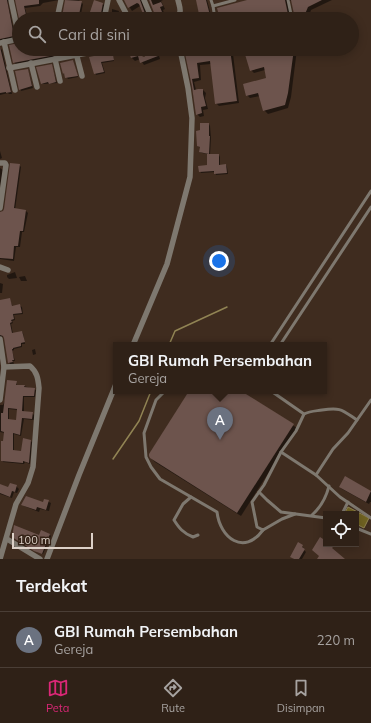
<!DOCTYPE html>
<html lang="id">
<head>
<meta charset="utf-8">
<style>
	:root { --surface:#2f2117; --page:#3b2e24; --text:#f1f3f6; --muted:#a7a3a1; --line:#4a3e36; --accent:#db2777 }
	body { margin:0; font-family:Mulish,sans-serif; background:var(--page); color:var(--text) }
	.controls { position:absolute; right:12px; bottom:12px; display:grid; overflow:hidden; border-radius:0px; box-shadow:0 2px 10px #0003 }
	.controls button { width:36px; height:36px; display:grid; place-items:center; padding:0; border:0; border-bottom:1px solid var(--line); background:var(--surface); color:var(--text); font:20px sans-serif }
	.scale { position:absolute; left:12px; bottom:10px; width:81px; box-sizing:border-box; padding-left:4px; border:2px solid #ddd1c8; border-top:0; font-size:11px; line-height:14px; white-space:nowrap; color:#ddd1c8; -webkit-text-stroke:3px #342216; paint-order:stroke }
	.you { position:absolute; left:219px; top:261px; width:14px; height:14px; margin:-10px; border:3px solid #fff; border-radius:50%; background:#1a73e8; box-shadow:0 0 0 6px #1a73e833 }
	.badge { display:grid; place-items:center; width:26px; height:26px; border-radius:50%; background:var(--accent); color:#fff; font-size:13px; font-weight:700 }
	.pin { position:absolute; translate:-50% -33px; filter:drop-shadow(0 1px 2px #0008) }
	.pin::after { content:''; position:absolute; top:21px; width:14px; height:12px; background:inherit; clip-path:polygon(0 0,100% 0,50% 100%) }
	.popup { position:absolute; left:113px; top:342px; width:214px; height:52px; box-sizing:border-box; display:grid; place-content:center; border-radius:0px; background:var(--surface); filter:drop-shadow(0 1px 3px #0005); font-size:13px; white-space:nowrap; color:var(--muted) }
	.popup b { font-size:15px; color:var(--text) }
	.popup::after { content:''; position:absolute; left:50%; top:100%; margin-left:-8px; border:8px solid transparent; border-top-color:var(--surface) }
	.list { margin:0; padding:0; list-style:none }
	h2 { display:flex; justify-content:space-between; align-items:center; height:52px; margin:0; padding:0 16px; font-size:17px }
	h2 small { font-size:13px; font-weight:400; color:var(--muted) }
	.list li { display:grid; grid-template-columns:26px 1fr auto; gap:12px; align-items:center; box-sizing:border-box; height:56px; padding:0 16px; border-top:1px solid var(--line) }
	.list b { display:block; font-size:15px; white-space:nowrap }
	.list p { margin:0; font-size:13px; white-space:nowrap; color:var(--muted) }
	.list em { font-size:13px; font-style:normal; color:var(--muted) }
	.icon { flex:none; width:22px; height:22px; fill:none; stroke:currentColor; stroke-width:2; stroke-linecap:round; stroke-linejoin:round }
	.map { position:relative; flex:none; width:371px; height:559px; overflow:hidden }
	.search { position:absolute; background:var(--surface); box-shadow:0 2px 10px #0003; left:12px; right:12px; top:12px; height:44px; display:flex; align-items:center; gap:10px; box-sizing:border-box; padding:0 14px; border-radius:22px; color:var(--muted); font-size:15px }
	.sheet { height:108px; background:var(--surface) }
	nav { display:flex; justify-content:space-around; align-items:center; box-sizing:border-box; height:56px; border-top:1px solid var(--line); background:var(--surface); font-size:11px; color:var(--muted) }
	nav a { display:grid; justify-items:center; gap:2px }
	nav .on { color:var(--accent) }
	.map>svg:first-child { display:block }
</style>
</head>
<body>
<div class="map">
<svg width="371" height="559" viewBox="0 0 371 559">
	<rect width="100%" height="100%" fill="#3f2c1f"/>
	<polygon fill="#716322" stroke="#918454" points="348,507 369,518 364,528 356,524 356,514 344,514"/>
	<g fill="#0007" fill-rule="evenodd">
		<polygon points="0,0 9,0 8,3 15,37 0,41"/>
		<polygon points="16,0 59,0 43,3 40,6 25,8 28,19 20,19"/>
		<polygon points="66,0 79,0 83,4 80,19 67,19 63,17"/>
		<polygon points="125,0 144,0 143,5 149,19 134,19 144,15 140,6 132,11"/>
		<polygon points="149,0 163,0 161,1 165,9 163,10 165,16 166,15 170,19 162,19 161,16 159,17 156,14"/>
		<polygon points="197,0 207,0 212,19 201,19"/>
		<polygon points="251,0 291,0 288,3 291,19 221,19"/>
		<polygon points="292,0 332,0 311,10 308,19 295,19"/>
		<polygon points="103,4 104,5 102,19 90,19"/>
		<polygon points="112,9 119,11 118,15 112,13"/>
		<polygon points="185,13 190,13 192,16 193,19 184,19"/>
		<polygon points="19,44 19,49 72,49 72,53 16,64 14,62"/>
		<polygon points="0,48 2,50 12,94 9,94 8,93 0,95"/>
		<polygon points="80,49 94,49 82,51"/>
		<polygon points="134,49 142,49 140,52 143,58 148,56 148,49 157,49 160,59 144,65 140,59 135,61 132,58 129,51"/>
		<polygon points="185,49 193,49 194,56 210,53 209,49 230,51 233,54 239,103 219,106 216,103 211,64 200,65 201,80 194,82 196,90 203,90 206,93 205,98 208,109 203,110 204,116 200,117 197,114"/>
		<polygon points="254,49 297,49 291,97 288,108 268,114 264,110 260,96 250,98 247,95 267,79 265,70 254,73 251,70"/>
		<polygon points="112,52 114,61 102,63 105,73 96,75 90,58 109,54"/>
		<polygon points="73,61 78,77 68,79 64,73"/>
		<polygon points="51,65 57,83 43,84 41,83"/>
		<polygon points="28,70 33,88 21,91 16,72"/>
		<polygon points="209,124 210,126 211,138 210,155 219,155 220,157 220,166 226,165 227,167 228,174 216,175 215,172 201,173 200,171 208,166 208,154 202,153 200,152 201,148 198,146 201,131"/>
		<polygon points="0,151 2,158 0,159"/>
		<polygon points="19,165 21,167 15,210 26,211 28,213 24,232 22,232 20,247 16,247 14,261 0,259 0,213 2,213 5,209"/>
		<polygon points="0,168 3,170 0,188"/>
		<polygon points="15,272 17,278 9,279 7,277 7,275"/>
		<polygon points="25,276 27,281 21,281 19,277"/>
		<polygon points="0,283 3,284 2,293 0,293"/>
		<polygon points="9,299 13,307 20,306 22,307 23,314 14,315 15,320 12,321 13,323 11,324 13,334 22,332 23,333 25,344 22,344 22,347 14,349 14,350 12,351 15,361 13,361 14,364 10,364 9,362 5,338 4,336 0,337 0,301"/>
		<polygon points="142,342 149,344 149,345 140,345"/>
		<polygon points="35,349 36,354 33,355 32,350"/>
		<path d="M16,382L17,386H24L36,390L35,397H24V412L32,413L34,415V420L24,419L21,436L14,434V451L22,452L30,441L32,442L30,464L25,462L24,464L3,462L2,460L5,433L0,432V405H3L5,401ZM9,409L18,410L17,421L9,420Z"/>
		<polygon points="190,391 239,391 297,428 241,516 155,462 151,458"/>
		<polygon points="345,478 371,492 371,502 370,502 369,504 342,489 340,487"/>
		<polygon points="0,485 9,488 16,486 19,489 17,493 14,492 12,498 0,494"/>
		<polygon points="45,500 51,503 49,511 40,509 39,512 24,506 22,504 44,503"/>
		<polygon points="49,534 51,536 43,554 37,552 39,537"/>
		<polygon points="299,544 305,549 304,550 306,552 302,559 294,559 291,557"/>
	</g>
	<g fill="none" stroke-linecap="round" stroke-linejoin="round">
		<g stroke="#918454" stroke-width="1.5">
			<polyline points="169,345 175,331 227,307"/>
			<polyline points="113,459 139,421 151,391"/>
		</g>
	</g>
	<g fill="#6d544d" fill-rule="evenodd">
		<polygon points="0,0 7,0 14,36 0,39"/>
		<polygon points="15,0 39,0 39,4 24,6 27,19 19,19"/>
		<polygon points="65,0 82,1 78,19 66,19 66,18 62,17"/>
		<polygon points="94,0 103,3 100,19 89,19 91,12 90,12"/>
		<polygon points="124,0 140,0 147,19 133,19 133,18 143,14 139,4 137,3 128,8"/>
		<polygon points="149,0 151,0 153,5 161,2 163,6 160,7 162,12 155,15"/>
		<polygon points="196,0 206,0 211,19 200,19"/>
		<polygon points="247,0 285,0 289,19 220,19 217,8"/>
		<polygon points="291,0 322,0 308,7 303,19 295,19"/>
		<polygon points="19,43 19,49 71,49 71,52 13,63 9,45"/>
		<polygon points="0,47 11,92 6,93 6,92 0,93"/>
		<polygon points="131,49 138,49 140,55 144,57 148,54 147,49 156,49 158,56 140,63 138,56 131,58 128,50"/>
		<polygon points="184,49 191,49 193,55 208,52 208,49 230,49 237,101 215,104 210,61 197,63 199,78 192,79 194,90 198,89 203,89 203,94 206,106 201,107 202,113 196,115 192,87"/>
		<polygon points="250,49 294,49 288,93 285,105 263,111 258,93 246,96 243,84 266,78 264,67 250,71 244,51"/>
		<polygon points="112,50 114,60 101,62 104,72 94,74 89,57 109,53"/>
		<polygon points="73,60 78,76 65,78 64,73 63,74 60,63"/>
		<polygon points="52,64 56,82 49,84 48,82 41,84 36,67"/>
		<polygon points="28,69 32,86 19,90 15,71"/>
		<polygon points="200,123 209,123 209,136 210,136 209,154 199,152 200,147 197,146 196,131 200,130"/>
		<polygon points="207,154 219,154 219,165 226,164 227,173 214,174 214,171 199,172 198,166 207,165"/>
		<polygon points="10,163 20,164 14,208 26,210 23,231 20,231 18,246 14,246 13,259 0,258 0,212 3,211 4,209"/>
		<polygon points="10,298 12,306 20,304 22,313 13,314 14,319 11,320 12,322 10,323 12,333 22,331 25,342 21,343 21,346 13,348 13,349 12,349 14,360 12,360 13,362 8,363 4,338 3,336 0,335 0,300"/>
		<path d="M7,380L17,381L16,385H25L24,387L35,388L34,396H23L22,411L33,412L32,419L22,418L20,435L13,433V450L21,451L23,438L31,440L29,463L23,461V463L1,461V441H3L4,432L1,431V413H3ZM8,408L17,409L16,420L8,419Z"/>
		<polygon points="189,391 241,391 294,424 237,513 150,458 149,456 149,454"/>
		<polygon points="345,476 371,491 366,502 339,487"/>
		<polygon points="10,483 17,485 15,492 12,491 10,497 0,493 0,484 8,487"/>
		<polygon points="26,496 43,502 44,499 49,500 46,510 37,507 36,510 21,505"/>
		<polygon points="14,525 39,535 41,530 50,534 42,554 34,551 12,537"/>
		<polygon points="320,537 326,541 326,544 330,544 333,547 332,548 345,559 317,559 319,556 312,550"/>
		<polygon points="298,542 303,545 302,547 305,549 299,559 294,559 290,557"/>
	</g>
	<g fill="none" stroke-linecap="round" stroke-linejoin="round">
		<g stroke="#7e786f" stroke-width="3">
			<polyline points="211,0 213,6 235,0"/>
			<polyline points="288,0 292,19"/>
			<polyline points="213,6 215,19"/>
			<polyline points="270,345 371,191"/>
			<polyline points="280,345 371,207"/>
			<path d="M165,391L156,400L144,433L146,457L151,467L160,479L217,512C220,538 244,556 263,530"/>
			<polyline points="271,391 304,414 296,431 281,452 264,485 252,502 257,527 263,530 282,519 295,514"/>
			<path d="M304,414C310,411 316,411 322,410C341,407 342,410 357,420"/>
			<polyline points="281,452 316,475 340,497 371,518"/>
			<polyline points="316,475 333,449 348,433 371,400"/>
			<polyline points="259,492 267,500 281,512 326,518"/>
			<path d="M191,497L183,504L174,520C179,528 183,533 193,537L198,535"/>
			<polyline points="342,514 348,502"/>
			<path d="M312,515C321,507 326,498 329,486"/>
			<polyline points="356,528 371,534"/>
		</g>
		<g stroke="#7e786f" stroke-width="5.5">
			<polyline points="11,0 19,37"/>
			<polyline points="119,0 129,19"/>
			<polyline points="144,0 152,19"/>
			<polyline points="57,19 61,0"/>
			<polyline points="104,19 108,0"/>
			<path d="M177,19C182,12 180,8 178,0"/>
			<polyline points="4,42 15,90"/>
			<polyline points="0,43 19,39"/>
			<polyline points="75,49 82,76"/>
			<polyline points="142,49 144,53"/>
			<polyline points="164,49 167,53 180,50"/>
			<polyline points="55,59 60,81"/>
			<polyline points="31,63 37,87"/>
			<polyline points="9,68 108,49"/>
			<polyline points="0,163 5,163 6,165 0,208"/>
			<polyline points="0,267 8,270"/>
			<polyline points="0,339 4,367 0,400"/>
			<polyline points="133,345 167,264 190,177 192,118 188,88 180,49"/>
			<polyline points="7,539 40,559"/>
			<path d="M0,559L16,504L28,483L33,467L39,388C38,378 37,372 30,366L4,367"/>
			<polyline points="47,559 79,475 116,384"/>
		</g>
	</g>
</svg>
<div class="controls">
<button><svg class="icon" aria-label="locate" viewBox="0 0 24 24"><circle cx="12" cy="12" r="6"/><path d="M12 2v4M12 18v4M2 12h4M18 12h4"/></svg></button>
</div>
<div class="scale">100 m</div>
<div class="you"></div>
<div class="pin badge" style="left:220px;top:440px;background:#6b7280">A</div>
<div class="popup"><b>GBI Rumah Persembahan</b>Gereja</div>
<div class="search"><svg class="icon" aria-label="search" viewBox="0 0 24 24"><circle cx="10" cy="10" r="6"/><path d="M15 15l6 6"/></svg>Cari di sini</div>
</div>
<section class="sheet">
<h2>Terdekat<small></small></h2>
<ul class="list">
<li><span class="badge" style="background:#6b7280">A</span><div><b>GBI Rumah Persembahan</b><p>Gereja</p></div><em>220 m</em></li>
</ul>
</section>
<nav>
<a class="on"><svg class="icon" aria-label="map" viewBox="0 0 24 24"><path d="M3 6l6-2 6 2 6-2v14l-6 2-6-2-6 2zM9 4v14M15 6v14"/></svg>Peta</a>
<a><svg class="icon" aria-label="directions" viewBox="0 0 24 24"><path d="M12 3l9 9-9 9-9-9zM9 14v-3h6M13 9l2 2-2 2"/></svg>Rute</a>
<a><svg class="icon" aria-label="saved" viewBox="0 0 24 24"><path d="M7 4h10v16l-5-4-5 4z"/></svg>Disimpan</a>
</nav>
</body>
</html>
